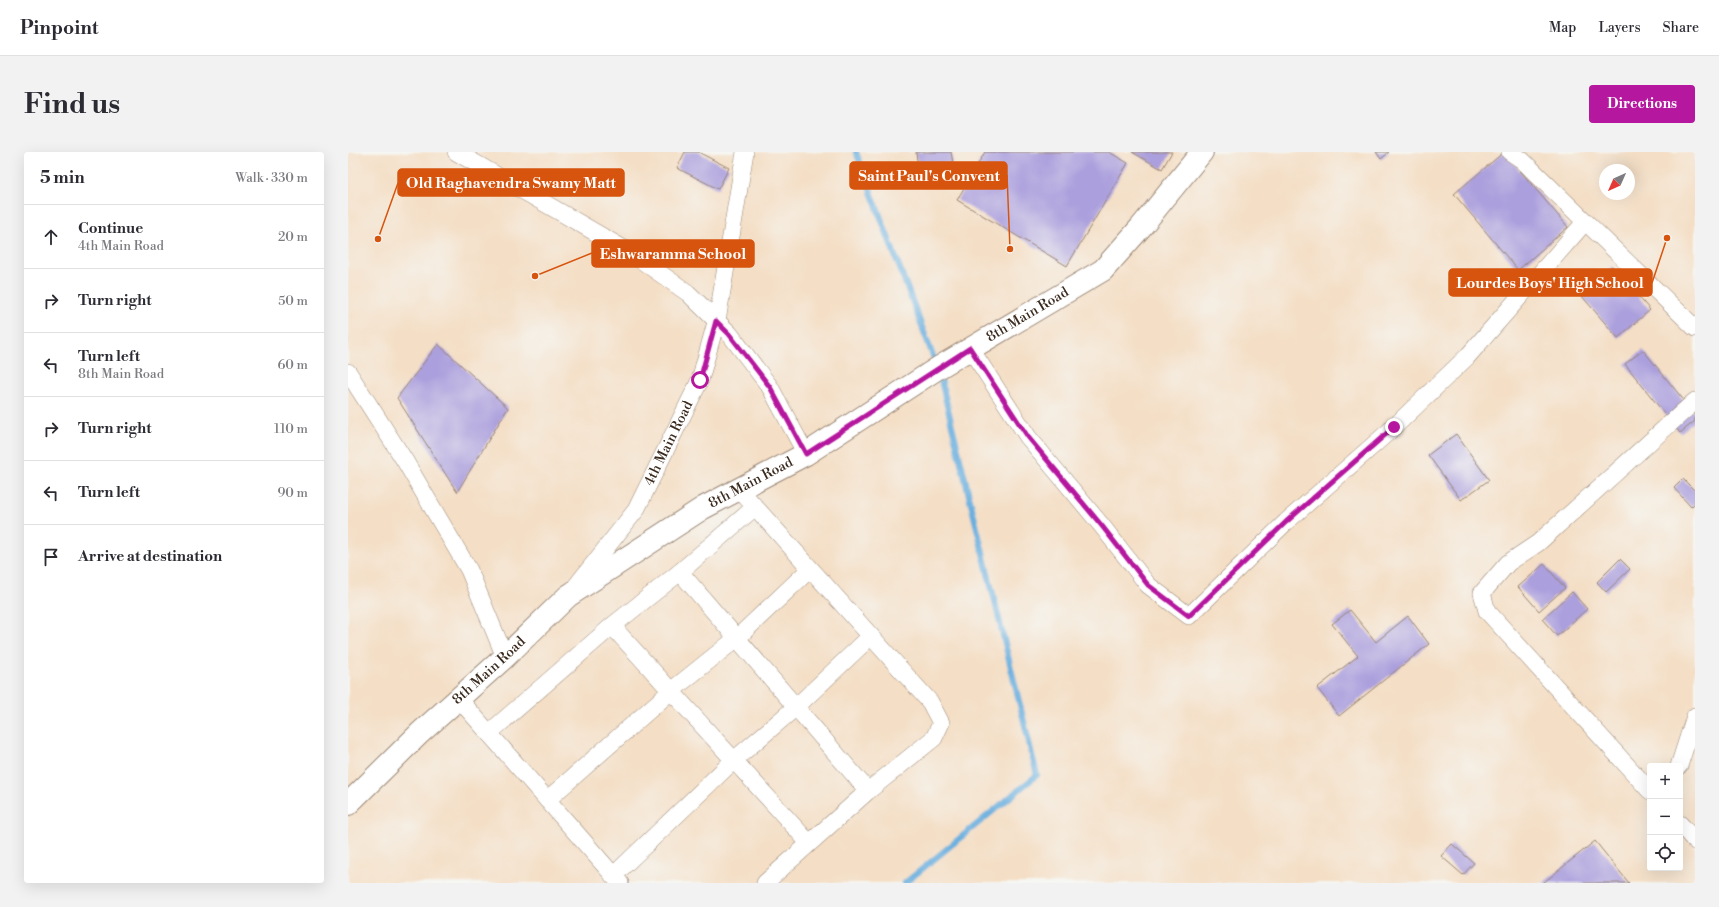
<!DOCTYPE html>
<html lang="en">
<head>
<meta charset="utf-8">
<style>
	:root { --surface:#fff; --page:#f2f2f3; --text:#2b2b33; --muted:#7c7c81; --line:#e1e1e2; --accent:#b5179e }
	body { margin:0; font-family:"Libre Bodoni",serif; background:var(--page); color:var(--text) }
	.controls { position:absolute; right:12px; bottom:12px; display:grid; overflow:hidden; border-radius:4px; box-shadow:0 4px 16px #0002 }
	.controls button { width:36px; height:36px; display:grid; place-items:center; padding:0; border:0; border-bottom:1px solid var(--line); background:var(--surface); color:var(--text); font:20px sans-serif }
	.compass { position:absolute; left:1251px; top:12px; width:36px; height:36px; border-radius:50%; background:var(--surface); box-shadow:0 4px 16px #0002; rotate:225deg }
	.stop { position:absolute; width:12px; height:12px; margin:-9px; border:3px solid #b5179e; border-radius:50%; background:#fff }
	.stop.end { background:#b5179e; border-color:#fff; box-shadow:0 1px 4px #0008 }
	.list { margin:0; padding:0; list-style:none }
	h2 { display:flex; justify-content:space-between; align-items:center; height:52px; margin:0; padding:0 16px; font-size:17px }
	h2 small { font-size:13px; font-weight:400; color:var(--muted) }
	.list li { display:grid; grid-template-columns:26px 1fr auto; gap:12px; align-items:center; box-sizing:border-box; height:64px; padding:0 16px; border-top:1px solid var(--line) }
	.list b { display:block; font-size:15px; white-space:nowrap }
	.list p { margin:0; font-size:13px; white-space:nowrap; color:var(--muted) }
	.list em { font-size:13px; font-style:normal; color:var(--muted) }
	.icon { flex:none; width:22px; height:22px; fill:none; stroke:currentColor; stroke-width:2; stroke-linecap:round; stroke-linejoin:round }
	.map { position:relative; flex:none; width:1347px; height:731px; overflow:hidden; border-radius:4px }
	header { display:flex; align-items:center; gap:24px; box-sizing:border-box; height:56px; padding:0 20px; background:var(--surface); border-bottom:1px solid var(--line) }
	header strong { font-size:19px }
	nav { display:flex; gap:22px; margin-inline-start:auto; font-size:14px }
	.intro { display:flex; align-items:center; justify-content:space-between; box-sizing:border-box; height:96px; padding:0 24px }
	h1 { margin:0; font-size:28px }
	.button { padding:10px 18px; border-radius:4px; background:var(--accent); color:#fff; font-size:14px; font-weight:700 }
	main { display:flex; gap:24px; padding:0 24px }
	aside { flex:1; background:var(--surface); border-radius:4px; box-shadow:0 4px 16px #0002 }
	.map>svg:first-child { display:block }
</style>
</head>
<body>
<header>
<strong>Pinpoint</strong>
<nav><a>Map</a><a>Layers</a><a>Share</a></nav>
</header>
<div class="intro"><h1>Find us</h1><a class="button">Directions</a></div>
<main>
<aside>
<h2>5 min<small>Walk · 330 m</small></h2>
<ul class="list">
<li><svg class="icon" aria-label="ahead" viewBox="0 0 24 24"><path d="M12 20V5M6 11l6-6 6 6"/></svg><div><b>Continue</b><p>4th Main Road</p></div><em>20 m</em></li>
<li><svg class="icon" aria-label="right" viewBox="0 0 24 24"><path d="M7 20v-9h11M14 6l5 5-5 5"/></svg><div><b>Turn right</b></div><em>50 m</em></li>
<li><svg class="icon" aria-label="left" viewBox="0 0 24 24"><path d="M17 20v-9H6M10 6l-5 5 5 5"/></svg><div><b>Turn left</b><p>8th Main Road</p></div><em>60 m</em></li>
<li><svg class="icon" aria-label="right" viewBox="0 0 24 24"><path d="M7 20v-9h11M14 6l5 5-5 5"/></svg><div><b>Turn right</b></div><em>110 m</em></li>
<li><svg class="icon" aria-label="left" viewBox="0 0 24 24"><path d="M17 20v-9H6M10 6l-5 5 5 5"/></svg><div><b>Turn left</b></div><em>90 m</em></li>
<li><svg class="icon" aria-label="arrive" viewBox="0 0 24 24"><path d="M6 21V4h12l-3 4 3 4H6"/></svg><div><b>Arrive at destination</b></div></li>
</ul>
</aside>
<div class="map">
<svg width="1347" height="731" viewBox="0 0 1347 731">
	<rect width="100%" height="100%" fill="#f6f6f2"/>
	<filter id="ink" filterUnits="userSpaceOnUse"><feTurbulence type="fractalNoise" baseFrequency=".025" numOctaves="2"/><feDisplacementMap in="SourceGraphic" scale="8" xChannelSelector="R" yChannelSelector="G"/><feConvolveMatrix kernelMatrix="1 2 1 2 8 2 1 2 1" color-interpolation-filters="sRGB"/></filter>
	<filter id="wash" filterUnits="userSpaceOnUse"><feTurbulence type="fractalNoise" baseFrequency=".012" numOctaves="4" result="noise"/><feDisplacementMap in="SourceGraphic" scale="16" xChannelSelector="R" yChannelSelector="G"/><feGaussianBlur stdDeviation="0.9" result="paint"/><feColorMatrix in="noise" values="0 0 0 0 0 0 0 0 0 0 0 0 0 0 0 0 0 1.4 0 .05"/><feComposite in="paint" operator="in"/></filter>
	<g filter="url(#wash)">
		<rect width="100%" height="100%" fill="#f4dec5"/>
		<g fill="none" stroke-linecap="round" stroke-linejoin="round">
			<g stroke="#67aede" stroke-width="6">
				<polyline points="508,0 588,212"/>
				<polyline points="557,731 689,623 591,220"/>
			</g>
		</g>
		<g id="blocks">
			<g fill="#ab9fdd">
				<polygon points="337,0 350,0 381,16 370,37 329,16"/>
				<polygon points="568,0 603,0 605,11 570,16"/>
				<polygon points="637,0 761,0 780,11 719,114 609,48"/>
				<polygon points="784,0 824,0 814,17"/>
				<polygon points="1028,0 1041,0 1033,7"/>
				<polygon points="1156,0 1220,75 1170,118 1106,42"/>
				<polygon points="1264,114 1302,158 1270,186 1232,142"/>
				<polygon points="90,192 160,256 109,340 49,246"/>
				<polygon points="1295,198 1347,262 1347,269 1332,281 1277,212"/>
				<polygon points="1108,282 1141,328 1113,348 1080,303"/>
				<polygon points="1335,327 1347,339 1347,351 1343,355 1326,336"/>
				<polygon points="1272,407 1282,417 1258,440 1249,430"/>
				<polygon points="1196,412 1217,436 1191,459 1170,435"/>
				<polygon points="1224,440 1239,457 1209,484 1194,467"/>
				<polygon points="1002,458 1028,490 1060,464 1081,492 991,564 969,536 1010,504 984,472"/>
				<polygon points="1247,689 1281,731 1195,731"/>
				<polygon points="1104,692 1126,711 1115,723 1093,704"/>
			</g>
		</g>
	</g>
	<g filter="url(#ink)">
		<use href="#blocks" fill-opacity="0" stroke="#988472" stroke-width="1"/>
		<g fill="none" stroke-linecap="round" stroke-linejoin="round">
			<g stroke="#988472" stroke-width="18">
				<g id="street">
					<polyline points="108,0 283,101 340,141 381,181 422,235 458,302"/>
					<polyline points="1162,0 1174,8 1347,176"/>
					<polyline points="622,196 680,285 754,374 800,433 841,464 938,370 1046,275 1119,205 1237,70"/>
					<polyline points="0,220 57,309 121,418 157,505"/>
					<polyline points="391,337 582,550 593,571 586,586 520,639 417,731"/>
					<polyline points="332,420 520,639"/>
					<path id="s1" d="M228,434L288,358L352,228L370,163L397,0"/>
					<polyline points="264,474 461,691"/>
					<polyline points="111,547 272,731"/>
					<polyline points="141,581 264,474 332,420 407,355"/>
					<polyline points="1331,614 1347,564"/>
					<polyline points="1302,639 1139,459 1134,441 1160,411 1190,391 1347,249"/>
					<polyline points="199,648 323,539 389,486 462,417"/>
					<polyline points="1332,672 1347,689"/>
					<polyline points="265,724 386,608 448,555 523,484"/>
				</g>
			</g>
			<g stroke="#988472" stroke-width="24">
				<g id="secondary">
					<path id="s2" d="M0,652L72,581L157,505L220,444L355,356L458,302L590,216L755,118L793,75L854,0"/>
				</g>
			</g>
			<use href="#street" stroke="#fff" stroke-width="17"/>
			<use href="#secondary" stroke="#fff" stroke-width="22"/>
		</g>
	</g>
	<g fill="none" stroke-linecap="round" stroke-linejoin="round" filter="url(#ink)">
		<polyline stroke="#b5179e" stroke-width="5" points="352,228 368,169 381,182 422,235 458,302 622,196 680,285 754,374 800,433 841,464 938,370 1046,275"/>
	</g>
	<g text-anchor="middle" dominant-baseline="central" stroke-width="3.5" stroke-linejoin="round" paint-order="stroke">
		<g font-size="14" fill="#3b2a1e" stroke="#f6f6f2">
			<text stroke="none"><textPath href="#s2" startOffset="842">8th Main Road</textPath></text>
			<text stroke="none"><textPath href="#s1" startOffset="171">4th Main Road</textPath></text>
			<text stroke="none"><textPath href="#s2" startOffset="518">8th Main Road</textPath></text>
			<text stroke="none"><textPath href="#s2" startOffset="194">8th Main Road</textPath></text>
		</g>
	</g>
	<path fill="none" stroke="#d7540e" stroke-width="1.5" d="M662 97L659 23M30 87L50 31M187 124L244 101M1319 86L1304 131"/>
	<g fill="#d7540e" stroke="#f6f6f2" stroke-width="1.5">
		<circle cx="662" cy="97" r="4"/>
		<circle cx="30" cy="87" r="4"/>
		<circle cx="187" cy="124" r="4"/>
		<circle cx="1319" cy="86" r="4"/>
	</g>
	<g fill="#d7540e" stroke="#d7540e" stroke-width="1.5">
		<rect x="502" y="10" width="157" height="27" rx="4"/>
		<rect x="50" y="17" width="226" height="27" rx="4"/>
		<rect x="244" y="88" width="162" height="27" rx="4"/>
		<rect x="1101" y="117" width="203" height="27" rx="4"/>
	</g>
	<g font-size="15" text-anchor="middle" font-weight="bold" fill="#fff">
		<text x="581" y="29">Saint Paul's Convent</text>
		<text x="163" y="36">Old Raghavendra Swamy Matt</text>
		<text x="325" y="107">Eshwaramma School</text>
		<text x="1202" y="136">Lourdes Boys' High School</text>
	</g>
</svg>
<div class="controls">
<button>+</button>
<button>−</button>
<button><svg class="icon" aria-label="locate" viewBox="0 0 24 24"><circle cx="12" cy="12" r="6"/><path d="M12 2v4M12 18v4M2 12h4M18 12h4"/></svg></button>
</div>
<svg class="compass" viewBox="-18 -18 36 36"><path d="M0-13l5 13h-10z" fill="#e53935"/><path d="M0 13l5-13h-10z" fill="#7c7c81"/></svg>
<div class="stop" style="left:352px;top:228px"></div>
<div class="stop end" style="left:1046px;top:275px"></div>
</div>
</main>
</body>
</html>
